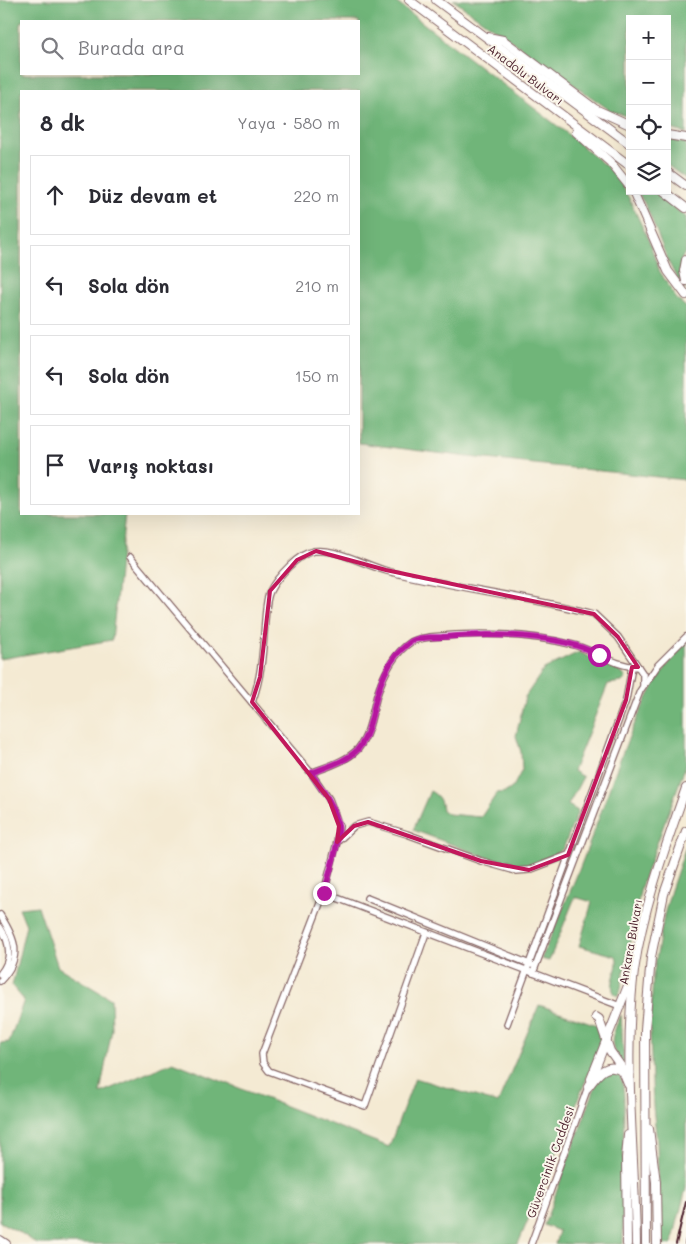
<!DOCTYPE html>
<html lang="tr">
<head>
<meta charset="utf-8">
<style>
	:root { --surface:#fff; --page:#f7f7f7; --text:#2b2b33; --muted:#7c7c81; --line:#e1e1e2 }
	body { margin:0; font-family:Mali,sans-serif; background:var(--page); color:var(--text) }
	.controls { position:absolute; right:15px; top:15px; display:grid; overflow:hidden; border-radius:0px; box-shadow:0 5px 20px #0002 }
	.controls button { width:45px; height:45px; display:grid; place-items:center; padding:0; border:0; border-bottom:1px solid var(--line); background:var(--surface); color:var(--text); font:25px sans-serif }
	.stop { position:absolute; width:15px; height:15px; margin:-11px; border:4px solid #b5179e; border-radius:50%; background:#fff }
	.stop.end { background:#b5179e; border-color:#fff; box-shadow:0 1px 5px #0008 }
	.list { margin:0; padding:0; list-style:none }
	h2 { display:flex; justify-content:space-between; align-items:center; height:65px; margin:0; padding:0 20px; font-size:21px }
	h2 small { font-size:16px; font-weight:400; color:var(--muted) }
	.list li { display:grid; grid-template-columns:32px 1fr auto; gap:15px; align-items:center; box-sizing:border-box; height:80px; margin:0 10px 10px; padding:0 10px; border:1px solid var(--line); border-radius:0px }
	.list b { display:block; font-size:19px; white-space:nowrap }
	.list em { font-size:16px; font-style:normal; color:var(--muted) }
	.icon { flex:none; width:28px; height:28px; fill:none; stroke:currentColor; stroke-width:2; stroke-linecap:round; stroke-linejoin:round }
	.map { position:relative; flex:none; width:686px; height:1244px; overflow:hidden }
	.search { position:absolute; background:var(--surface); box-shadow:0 5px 20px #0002; left:20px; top:20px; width:340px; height:55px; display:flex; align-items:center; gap:12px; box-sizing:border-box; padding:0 18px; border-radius:0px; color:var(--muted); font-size:19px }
	.panel { position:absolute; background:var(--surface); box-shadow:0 5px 20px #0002; left:20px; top:90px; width:340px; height:425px; border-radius:0px }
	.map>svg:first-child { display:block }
</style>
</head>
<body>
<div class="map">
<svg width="686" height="1244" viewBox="0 0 686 1244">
	<rect width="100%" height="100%" fill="#fbf7ec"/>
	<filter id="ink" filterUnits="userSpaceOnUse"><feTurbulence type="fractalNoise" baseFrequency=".02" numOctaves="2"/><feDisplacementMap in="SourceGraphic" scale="10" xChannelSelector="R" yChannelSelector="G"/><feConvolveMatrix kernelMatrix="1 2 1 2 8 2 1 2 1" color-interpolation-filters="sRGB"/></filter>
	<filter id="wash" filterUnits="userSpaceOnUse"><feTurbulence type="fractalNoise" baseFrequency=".0096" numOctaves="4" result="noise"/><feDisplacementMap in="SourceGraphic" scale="20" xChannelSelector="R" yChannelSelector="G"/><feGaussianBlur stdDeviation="1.12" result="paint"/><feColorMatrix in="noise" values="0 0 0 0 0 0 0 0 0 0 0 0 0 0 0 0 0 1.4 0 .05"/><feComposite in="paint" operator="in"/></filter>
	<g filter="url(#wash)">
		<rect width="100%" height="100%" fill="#f4ead3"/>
		<g fill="#70b579" stroke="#5d6a52" fill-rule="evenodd">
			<path d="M0,0H393L564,131L613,172L629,198L649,241L659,270L676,298L686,307V480L468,457L359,443V91H21V514H125L112,640L0,659ZM21,21H359V74H21Z"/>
			<polygon points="453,0 686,0 686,133 667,128 667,19 630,19 630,117 611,111"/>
			<polygon points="667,139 686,143 686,179 667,165"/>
			<path d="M637,191H653L686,217V251L682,258L680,272L686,291C662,262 658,222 637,191Z"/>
			<path d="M686,642V765L641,887L620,993L617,996C605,987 621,969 616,956L579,946L592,902L575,897L549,961L541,959C558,919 576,880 591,839C617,771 636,697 686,642Z"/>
			<path d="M579,652L621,672L626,678L622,682L608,684L573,771L583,777L568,805L578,811L563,849L536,864L513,867L413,830L430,791C439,796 441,800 442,810L448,814L481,817L497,793L506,792L513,787L522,770L521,752L516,736L525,697L544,669Z"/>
			<polygon points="686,846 686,1188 672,1244 660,1244 657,1143 653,1107 650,1031 653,976 664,915 671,890"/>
			<polygon points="38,906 58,967 111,999 112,1029 100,1093 173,1062 389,1147 415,1078 498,1103 539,1005 597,1025 602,1042 518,1244 37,1244 21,1233 0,1222 0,1043 9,1042 24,1000 12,986 26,925 19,908"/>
			<path d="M621,1015L624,1063L623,1064C607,1044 611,1037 621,1015Z"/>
			<path d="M614,1071C623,1076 623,1086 624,1096L623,1244H555L559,1231L544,1225L599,1077L603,1073Z"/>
		</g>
	</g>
	<g filter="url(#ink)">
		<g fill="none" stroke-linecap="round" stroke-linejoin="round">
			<g stroke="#866666" stroke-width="8">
				<g id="minor">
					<polyline points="130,557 311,773 329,799 339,826 337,842 324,893 262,1054 263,1063 269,1071 365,1106 426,933"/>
					<path d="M252,702C262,676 263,648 265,620C266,611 266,599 270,591C277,577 299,553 314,551C336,548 365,565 387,571C455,588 526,596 594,614L618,637L643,674V685"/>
					<path d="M311,773C326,767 347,761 358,749C370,734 372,713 377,695C383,676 394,653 411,642C416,639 424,638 430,637C474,632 530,633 574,645C596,651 614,666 638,667"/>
					<polyline points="337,842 354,826 368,822 407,834 481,861 516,871 529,870 568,855"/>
					<polyline points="324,893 620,1006"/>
					<polyline points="367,898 532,965"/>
					<path d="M0,915C16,940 23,957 0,981"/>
					<path d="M0,927C10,942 13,959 0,974"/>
					<polyline points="533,973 640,691 658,665 686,637"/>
					<polyline points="507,1024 626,700 632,667"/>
					<polyline points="531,1244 588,1087"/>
				</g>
			</g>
			<g stroke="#866666" stroke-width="10">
				<g id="major">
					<polyline points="409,0 630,166"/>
					<polyline points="436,0 630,144"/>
					<polyline points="488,37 503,40 595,109 630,125"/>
					<polyline points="576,132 610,162 630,187"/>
					<polyline points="667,135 686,138"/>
					<polyline points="667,172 686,186"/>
					<polyline points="633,191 668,271 686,295"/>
					<polyline points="664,191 686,208"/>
					<polyline points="686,260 684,271 686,281"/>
					<polyline points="596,1017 599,1019 610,1051 625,1072"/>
					<polyline points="591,1079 631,978"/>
					<path d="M588,1087C597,1075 607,1060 623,1072L628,1084"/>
					<polyline points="649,1129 656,1182 657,1244"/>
					<polyline points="0,1240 6,1244"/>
					<polyline points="627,1244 626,1158 628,1135"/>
					<path d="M636,1244C635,1153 623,1061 634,971C643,908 665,848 686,788"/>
					<polyline points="646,1244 645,1029 651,957 664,894 686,831"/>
				</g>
			</g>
			<use href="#minor" stroke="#fff" stroke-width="5.5"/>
			<use href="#major" stroke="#fff" stroke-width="8"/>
			<g stroke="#4a1f2b" stroke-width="2">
				<polyline points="676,1244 686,1202"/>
				<polyline points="685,1244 686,1239"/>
			</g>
		</g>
	</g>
	<g fill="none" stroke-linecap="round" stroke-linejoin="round" filter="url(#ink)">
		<path stroke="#b5179e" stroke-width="6" d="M324,893C328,877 341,840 338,825C335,806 322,789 311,773C326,767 348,761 358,749C370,734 372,713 377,695C381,681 388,665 397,654C401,650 407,644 412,641C419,637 433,637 442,637C487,633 559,633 599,655"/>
	</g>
	<path fill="none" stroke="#c2185b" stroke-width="4" stroke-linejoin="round" d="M316,551L386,570L594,614L618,637L638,667H632L626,700L568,855L529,870L481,861L368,822L354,826L337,842L339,826L329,799L252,702L260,677L270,591L297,560Z"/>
	<g text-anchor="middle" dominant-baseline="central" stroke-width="4" stroke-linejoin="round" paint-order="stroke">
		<g font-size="12" fill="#4a1f2b" stroke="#fbf7ec">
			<text transform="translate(526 74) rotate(37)">Anadolu Bulvarı</text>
			<text transform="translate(630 942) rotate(-80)">Ankara Bulvarı</text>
			<text transform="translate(550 1162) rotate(-70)">Güvercinlik Caddesi</text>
		</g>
	</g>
</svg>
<div class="controls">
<button>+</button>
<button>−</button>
<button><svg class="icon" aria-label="locate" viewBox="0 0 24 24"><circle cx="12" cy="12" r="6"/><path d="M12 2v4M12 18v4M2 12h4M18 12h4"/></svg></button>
<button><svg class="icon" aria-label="layers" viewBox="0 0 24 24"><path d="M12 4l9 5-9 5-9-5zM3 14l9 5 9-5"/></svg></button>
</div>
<div class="stop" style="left:599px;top:655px"></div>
<div class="stop end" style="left:324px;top:893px"></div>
<div class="search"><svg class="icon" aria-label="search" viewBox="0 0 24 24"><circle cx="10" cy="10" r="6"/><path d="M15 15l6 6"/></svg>Burada ara</div>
<section class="panel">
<h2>8 dk<small>Yaya · 580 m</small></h2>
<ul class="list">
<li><svg class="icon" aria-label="ahead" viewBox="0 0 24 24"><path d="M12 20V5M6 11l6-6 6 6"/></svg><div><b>Düz devam et</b></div><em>220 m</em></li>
<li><svg class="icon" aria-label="left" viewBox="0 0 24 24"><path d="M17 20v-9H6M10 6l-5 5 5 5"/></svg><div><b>Sola dön</b></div><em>210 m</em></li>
<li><svg class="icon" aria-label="left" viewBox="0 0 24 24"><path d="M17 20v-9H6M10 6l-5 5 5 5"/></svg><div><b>Sola dön</b></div><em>150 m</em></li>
<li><svg class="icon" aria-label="arrive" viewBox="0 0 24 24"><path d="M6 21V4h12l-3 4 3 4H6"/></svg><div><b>Varış noktası</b></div></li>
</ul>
</section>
</div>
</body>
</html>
